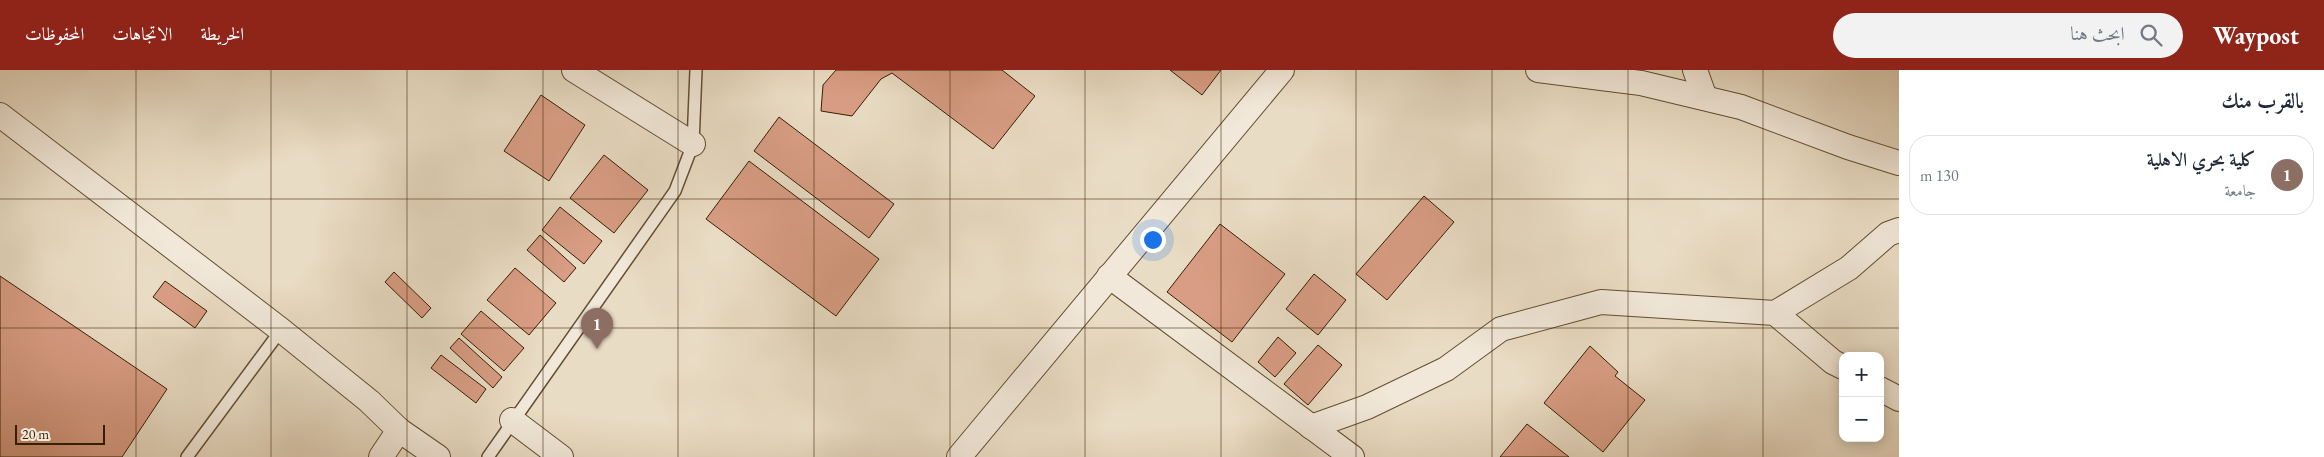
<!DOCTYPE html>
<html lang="ar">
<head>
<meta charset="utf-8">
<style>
	:root { --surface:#fff; --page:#f2f2f3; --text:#1f2937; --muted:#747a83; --line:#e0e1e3; --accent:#8f2418 }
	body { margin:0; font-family:"EB Garamond",Amiri,serif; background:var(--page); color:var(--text); direction:rtl }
	.controls { position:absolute; right:15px; bottom:15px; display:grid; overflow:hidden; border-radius:10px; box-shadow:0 2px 12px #0003 }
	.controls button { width:45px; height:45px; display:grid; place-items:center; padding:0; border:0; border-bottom:1px solid var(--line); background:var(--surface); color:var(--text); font:25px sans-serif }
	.scale { position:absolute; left:15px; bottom:12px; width:90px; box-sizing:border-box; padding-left:5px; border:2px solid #381f00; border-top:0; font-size:14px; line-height:18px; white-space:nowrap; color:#381f00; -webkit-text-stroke:4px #f1e8d9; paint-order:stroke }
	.you { position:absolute; left:1152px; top:169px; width:18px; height:18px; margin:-12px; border:4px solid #fff; border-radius:50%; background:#1a73e8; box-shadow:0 0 0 8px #1a73e833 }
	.badge { display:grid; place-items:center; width:32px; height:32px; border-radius:50%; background:var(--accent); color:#fff; font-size:16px; font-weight:700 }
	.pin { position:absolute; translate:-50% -41px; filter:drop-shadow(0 1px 2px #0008) }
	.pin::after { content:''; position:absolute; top:26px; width:18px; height:15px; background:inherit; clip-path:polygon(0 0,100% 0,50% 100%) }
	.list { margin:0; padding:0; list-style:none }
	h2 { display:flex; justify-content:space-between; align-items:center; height:65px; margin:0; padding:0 20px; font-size:21px }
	h2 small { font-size:16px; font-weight:400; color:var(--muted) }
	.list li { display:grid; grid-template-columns:32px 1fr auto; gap:15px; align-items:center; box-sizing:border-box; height:80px; margin:0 10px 10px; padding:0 10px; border:1px solid var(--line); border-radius:20px }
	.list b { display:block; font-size:19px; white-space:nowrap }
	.list p { margin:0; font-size:16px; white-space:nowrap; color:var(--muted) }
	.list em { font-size:16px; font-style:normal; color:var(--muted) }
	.icon { flex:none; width:28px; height:28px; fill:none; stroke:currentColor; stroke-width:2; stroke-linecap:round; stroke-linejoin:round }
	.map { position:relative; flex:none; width:1899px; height:387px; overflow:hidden; direction:ltr }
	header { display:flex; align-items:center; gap:30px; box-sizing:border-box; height:70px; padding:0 25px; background:var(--accent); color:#fff }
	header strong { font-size:24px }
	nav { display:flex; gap:28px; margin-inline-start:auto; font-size:18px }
	.search { width:350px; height:45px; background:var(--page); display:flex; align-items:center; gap:12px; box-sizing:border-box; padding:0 18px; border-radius:28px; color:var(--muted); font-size:19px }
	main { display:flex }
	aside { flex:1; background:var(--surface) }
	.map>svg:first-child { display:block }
</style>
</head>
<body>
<header>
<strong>Waypost</strong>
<div class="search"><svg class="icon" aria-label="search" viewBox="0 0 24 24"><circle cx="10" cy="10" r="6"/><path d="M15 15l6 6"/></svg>ابحث هنا</div>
<nav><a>الخريطة</a><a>الاتجاهات</a><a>المحفوظات</a></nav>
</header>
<main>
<aside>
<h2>بالقرب منك<small></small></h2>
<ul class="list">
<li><span class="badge" style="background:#8d6e63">1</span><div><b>كلية بحري الاهلية</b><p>جامعة</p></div><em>130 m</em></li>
</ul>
</aside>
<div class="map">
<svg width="1899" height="387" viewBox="0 0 1899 387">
	<rect width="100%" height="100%" fill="#e9dcc4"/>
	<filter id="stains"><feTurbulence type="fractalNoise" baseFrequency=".004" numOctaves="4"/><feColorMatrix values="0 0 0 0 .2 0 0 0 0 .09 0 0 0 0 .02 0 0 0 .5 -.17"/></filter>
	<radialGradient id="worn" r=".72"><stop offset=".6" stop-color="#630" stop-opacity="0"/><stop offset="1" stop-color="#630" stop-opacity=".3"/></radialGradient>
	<g fill="#d89d84" stroke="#381f00">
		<polygon points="836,0 1002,0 1035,26 993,79 892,3 881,9 852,46 821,41 823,15"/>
		<polygon points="1170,0 1221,0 1202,25"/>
		<polygon points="541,25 585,55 549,111 504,81"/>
		<polygon points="779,47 894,134 869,168 754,81"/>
		<polygon points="604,85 648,120 614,163 570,128"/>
		<polygon points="749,91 879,189 836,246 706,149"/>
		<polygon points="1424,126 1454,152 1387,230 1356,204"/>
		<polygon points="560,137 602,171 584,194 542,160"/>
		<polygon points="1220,154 1285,204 1232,272 1167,222"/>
		<polygon points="540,165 576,198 564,212 527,180"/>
		<polygon points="515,198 556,233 529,265 487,230"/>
		<polygon points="394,202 431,238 422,248 385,212"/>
		<polygon points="1314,204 1346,230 1318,265 1286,239"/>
		<polygon points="0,206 167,319 122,387 0,387"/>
		<polygon points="165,211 207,241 195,258 153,227"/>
		<polygon points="481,241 524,278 504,301 461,264"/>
		<polygon points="1278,267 1296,283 1275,307 1258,292"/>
		<polygon points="459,268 502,307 493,318 450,278"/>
		<polygon points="1318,275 1342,295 1308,335 1284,314"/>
		<polygon points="1590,276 1618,302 1615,306 1645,330 1603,382 1544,333"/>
		<polygon points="441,285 486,319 476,333 431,298"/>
		<polygon points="1527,354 1569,387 1500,387"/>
	</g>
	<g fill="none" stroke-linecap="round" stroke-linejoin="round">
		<g stroke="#644e31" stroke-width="14">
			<g id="service">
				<polyline points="187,387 281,260"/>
				<polyline points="488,387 675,121 693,74 696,0"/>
			</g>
		</g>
		<g stroke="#644e31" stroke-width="26">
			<g id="minor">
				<polyline points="574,0 693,74"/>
				<polyline points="1538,0 1641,13 1741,37 1848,77 1899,93"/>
				<polyline points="1695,0 1705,28"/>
				<polyline points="0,45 281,260 369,331 399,360 381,387"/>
				<polyline points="1109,206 1352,387"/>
				<polyline points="1775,243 1849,198 1888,164 1899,160"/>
				<polyline points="1880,319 1899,329"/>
				<polyline points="512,350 561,387"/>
				<polyline points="1311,357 1367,337 1446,299 1501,259 1601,232 1775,243 1833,292 1843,297"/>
				<polyline points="399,360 438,387"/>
				<polyline points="959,387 1282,0"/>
			</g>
		</g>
		<use href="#service" stroke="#f1e8d9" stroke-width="11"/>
		<use href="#minor" stroke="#f1e8d9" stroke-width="24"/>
	</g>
	<path fill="none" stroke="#381f00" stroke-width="1" stroke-opacity="0.55" d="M136,0V387M271,0V387M407,0V387M543,0V387M678,0V387M814,0V387M950,0V387M1085,0V387M1221,0V387M1356,0V387M1492,0V387M1628,0V387M1763,0V387M0,129H1899M0,258H1899"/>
	<rect width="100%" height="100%" filter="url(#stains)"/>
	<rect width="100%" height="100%" fill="url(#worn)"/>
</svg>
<div class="controls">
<button>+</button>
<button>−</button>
</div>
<div class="scale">20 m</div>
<div class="you"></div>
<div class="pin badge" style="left:597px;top:279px;background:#8d6e63">1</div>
</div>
</main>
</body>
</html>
